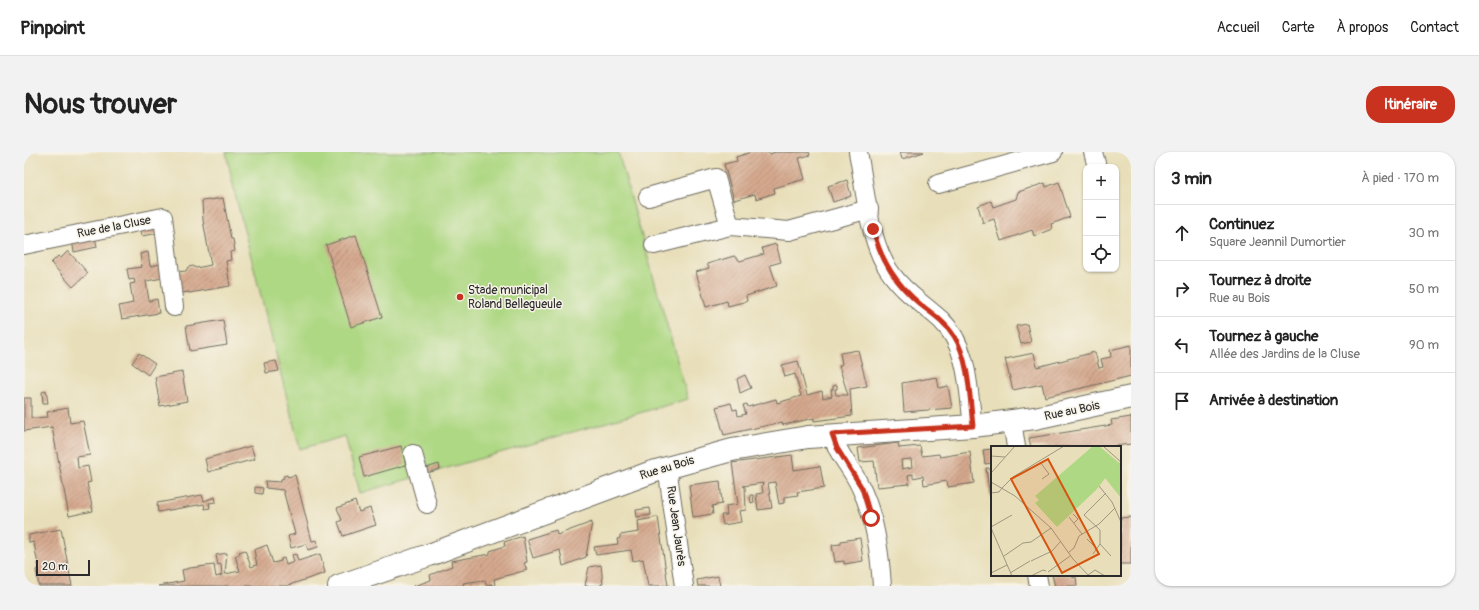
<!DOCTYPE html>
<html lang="fr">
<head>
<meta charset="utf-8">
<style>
	:root { --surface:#fff; --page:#f2f2f2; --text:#222; --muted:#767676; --line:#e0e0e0; --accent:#c8321e }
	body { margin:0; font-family:Pangolin,sans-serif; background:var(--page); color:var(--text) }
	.controls { position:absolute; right:12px; top:12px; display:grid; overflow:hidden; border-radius:8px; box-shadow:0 1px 3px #0004 }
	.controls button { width:36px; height:36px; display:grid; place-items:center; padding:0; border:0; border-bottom:1px solid var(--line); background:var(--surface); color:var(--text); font:20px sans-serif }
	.scale { position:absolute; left:12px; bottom:10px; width:54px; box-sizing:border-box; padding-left:4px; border:2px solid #2b2b2b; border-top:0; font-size:11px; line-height:14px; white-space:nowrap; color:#2b2b2b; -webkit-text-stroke:3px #f7f3e8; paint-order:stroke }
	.stop { position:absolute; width:12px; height:12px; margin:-9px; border:3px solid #c8321e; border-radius:50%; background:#fff }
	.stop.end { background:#c8321e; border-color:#fff; box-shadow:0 1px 4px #0008 }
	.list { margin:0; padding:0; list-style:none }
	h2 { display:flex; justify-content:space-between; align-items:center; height:52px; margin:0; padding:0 16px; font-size:17px }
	h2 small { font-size:13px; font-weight:400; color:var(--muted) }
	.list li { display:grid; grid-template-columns:26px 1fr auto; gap:12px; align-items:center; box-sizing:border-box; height:56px; padding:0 16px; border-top:1px solid var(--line) }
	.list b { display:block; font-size:15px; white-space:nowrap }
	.list p { margin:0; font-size:13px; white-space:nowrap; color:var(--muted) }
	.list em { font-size:13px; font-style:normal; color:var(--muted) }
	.icon { flex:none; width:22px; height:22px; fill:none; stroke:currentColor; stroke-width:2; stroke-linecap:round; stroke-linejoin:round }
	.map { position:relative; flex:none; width:1107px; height:434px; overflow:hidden; border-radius:16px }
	header { display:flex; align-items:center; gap:24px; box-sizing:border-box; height:56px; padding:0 20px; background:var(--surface); border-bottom:1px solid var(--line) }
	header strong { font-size:19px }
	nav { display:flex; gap:22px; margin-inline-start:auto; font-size:14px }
	.intro { display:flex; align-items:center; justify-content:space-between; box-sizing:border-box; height:96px; padding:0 24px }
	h1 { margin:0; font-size:28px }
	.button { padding:10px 18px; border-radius:16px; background:var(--accent); color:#fff; font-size:14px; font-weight:700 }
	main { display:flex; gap:24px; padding:0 24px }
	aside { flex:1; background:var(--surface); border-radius:16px; box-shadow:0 1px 3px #0004 }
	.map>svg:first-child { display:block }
</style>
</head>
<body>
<header>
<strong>Pinpoint</strong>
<nav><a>Accueil</a><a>Carte</a><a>À propos</a><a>Contact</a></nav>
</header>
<div class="intro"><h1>Nous trouver</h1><a class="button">Itinéraire</a></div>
<main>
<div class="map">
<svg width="1107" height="434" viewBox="0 0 1107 434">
	<defs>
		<pattern id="building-hatch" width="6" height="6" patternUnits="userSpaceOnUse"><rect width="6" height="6" fill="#d5a98e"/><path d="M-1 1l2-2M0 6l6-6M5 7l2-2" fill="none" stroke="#ad8a74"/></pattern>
	</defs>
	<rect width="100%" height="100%" fill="#f7f3e8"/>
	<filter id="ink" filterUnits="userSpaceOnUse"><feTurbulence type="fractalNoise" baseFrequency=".025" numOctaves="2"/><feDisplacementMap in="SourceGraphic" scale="8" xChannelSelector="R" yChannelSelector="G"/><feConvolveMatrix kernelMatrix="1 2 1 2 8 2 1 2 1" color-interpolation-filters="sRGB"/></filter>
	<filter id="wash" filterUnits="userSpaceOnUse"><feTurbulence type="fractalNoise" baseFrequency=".012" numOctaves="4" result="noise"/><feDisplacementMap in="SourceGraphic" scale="16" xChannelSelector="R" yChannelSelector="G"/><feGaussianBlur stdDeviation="0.9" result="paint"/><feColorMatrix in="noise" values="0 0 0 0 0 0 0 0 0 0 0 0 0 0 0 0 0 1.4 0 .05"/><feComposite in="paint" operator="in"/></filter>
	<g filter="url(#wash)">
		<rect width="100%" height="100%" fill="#e8dfba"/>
		<polygon fill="#afd884" stroke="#6d8258" points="202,0 594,0 664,247 336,341 321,284 276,297 211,42"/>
		<g id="blocks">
			<g fill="url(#building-hatch)" fill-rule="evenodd">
				<polygon points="727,0 744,0 745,2 752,0 785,0 786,3 775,6 781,27 750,36 751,41 732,47 731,42 710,48 700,12 713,9 712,5"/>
				<polygon points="876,0 900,0 878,7"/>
				<polygon points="823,28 827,44 809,50 804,34"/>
				<polygon points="1035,30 1046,65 1027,72 1028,77 1010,84 1008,78 977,89 970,67 959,71 954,54 967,49 969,55 992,47 994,40 1021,31 1022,35"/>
				<polygon points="199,46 207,87 209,87 211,99 206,100 207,108 202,109 206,134 165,141 165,140 156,141 152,120 162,119 164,115 169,114 172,116 187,113 179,68 178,49"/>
				<polygon points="133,72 135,81 118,84 116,75"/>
				<polygon points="332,83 358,165 327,175 302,93"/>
				<polygon points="71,84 73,95 50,100 48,88"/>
				<polygon points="752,92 757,110 746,113 753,134 722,144 723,149 704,154 703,149 682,155 672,120 685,116 683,112 710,104 716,109 740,102 738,96"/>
				<polygon points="44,99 64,121 49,135 27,111 34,104 37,106"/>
				<polygon points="124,100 126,114 137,112 139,126 122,129 125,149 133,147 135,161 98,167 95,154 109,151 106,132 111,131 110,127 105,128 103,117 118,115 116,102"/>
				<polygon points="199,168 203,193 166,199 162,174"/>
				<polygon points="1003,172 1007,190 997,192 992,174"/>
				<polygon points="1107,193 1107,224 1021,245 1018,232 989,238 981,207 1010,201 1013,215 1071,200 1075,216 1079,215 1077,207 1087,205 1086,198"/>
				<polygon points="834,198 843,234 826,237 828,264 790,269 790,266 759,273 758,270 700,283 692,255 707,251 709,258 713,257 714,264 722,262 719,253 723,252 724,255 752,247 753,251 777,244 771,222 761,225 758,213 774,209 783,243 798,239 799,246 808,244 807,238 809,237 809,234 813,233 813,237 811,237 812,243 824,243 815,214 818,212 816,201"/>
				<polygon points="115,201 131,212 124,223 108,211"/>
				<polygon points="252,209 255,219 242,221 240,211"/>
				<polygon points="158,220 163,249 136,254 131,225"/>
				<polygon points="721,223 727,236 716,241 713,227"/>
				<polygon points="913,225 915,236 924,234 928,256 880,260 878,231"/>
				<polygon points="22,238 24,251 19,251 18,240"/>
				<polygon points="0,246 7,246 7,266 24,265 23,260 44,256 46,271 59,269 66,303 53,305 54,316 64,314 67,330 63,331 69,359 45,364 28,275 0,279"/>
				<polygon points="1107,265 1107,292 1083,295 1007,295 1005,286 1088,273 1087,268"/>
				<path d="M874,291L875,296L896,294L898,304L915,302L916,305L946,300L950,331L924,335L923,329L900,333L899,324L889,326V322L884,323L885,332L853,335L850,309L836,310L834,296ZM887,307L888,315L878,317L877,308Z"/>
				<polygon points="227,294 231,307 184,320 181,307"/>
				<polygon points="377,294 382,313 340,325 335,305"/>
				<polygon points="968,297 968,311 961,312 959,298"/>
				<polygon points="768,303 770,318 796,314 800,336 773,340 774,343 760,345 760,351 755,352 751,330 744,331 748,356 734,358 732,342 739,341 738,334 739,331 719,334 721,335 722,358 715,359 717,370 699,373 697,363 703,363 702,354 714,352 708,311"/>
				<polygon points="415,312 416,317 400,322 399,317"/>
				<polygon points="962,316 965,316 968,322 968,344 966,345"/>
				<polygon points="263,323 264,325 271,323 288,389 293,388 294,395 284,398 282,392 267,396 264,384 271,382 259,338 242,336 241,329 257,330 257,327 260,326 259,324"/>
				<polygon points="696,329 698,352 688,354 689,362 669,365 665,333"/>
				<polygon points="231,335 239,336 238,342 231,341"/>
				<polygon points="178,343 180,349 191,345 192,350 185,351 186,356 181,357 180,352 134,360 133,351"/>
				<polygon points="726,343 729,343 730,350 727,351"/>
				<polygon points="331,349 335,360 346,356 352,373 319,384 314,370 318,368 313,356"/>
				<polygon points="626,356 627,363 613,365 612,358"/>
				<polygon points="634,365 644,434 624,434 619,407 609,409 607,398 572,403 570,395 594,392 593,387 596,386 596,383 615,380 614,369"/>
				<polygon points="1107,365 1107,412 1096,412 1096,366"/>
				<polygon points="568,370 562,405 539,414 536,398 509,406 503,387 532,378 533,383"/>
				<polygon points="37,377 48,434 15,434 12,418 15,416 12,403 10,390 5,391 5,383"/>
				<polygon points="499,384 503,410 500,411 503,418 470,427 471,434 468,434 468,432 462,433 461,428 439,431 440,434 390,434 407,428 406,423 428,414 427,409 466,402 466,399 481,394 480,390"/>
				<polygon points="836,386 839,409 820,412 820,409 811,410 808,393 817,392 817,389"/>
				<polygon points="243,393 249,411 257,409 257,407 260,406 262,413 270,410 268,403 272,402 274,409 296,402 301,421 262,434 134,434 160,429 158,418 166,416 190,413 192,425 198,423 197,412 194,413 192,403 203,401 201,422 216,419 211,404 216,402 215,400 221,398 227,415 233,413 230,398"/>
				<polygon points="577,413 579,432 577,432 577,434 561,434 565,415"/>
				<polygon points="1028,423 1048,423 1049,426 1052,425 1053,434 1031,434"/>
				<polygon points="694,424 696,434 674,434 673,428"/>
			</g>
		</g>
	</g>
	<g filter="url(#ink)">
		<use href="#blocks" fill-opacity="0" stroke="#6d6a5d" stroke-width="1"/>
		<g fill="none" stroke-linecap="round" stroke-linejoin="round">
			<g stroke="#6d6a5d" stroke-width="20">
				<g id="minor">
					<path d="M834,0C841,35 844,81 861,112C875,137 897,150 917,168C945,195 944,238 949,274"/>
					<polyline points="1069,0 1073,15"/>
					<polyline points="914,32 1029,0"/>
					<polyline points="624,45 692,26 706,74"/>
					<polyline points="0,93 139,65 150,155"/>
					<polyline points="630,93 706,74 765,79 845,57"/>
					<polyline points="988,269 992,295"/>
					<path d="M808,282C813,302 828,316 836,334C851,364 856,401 858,434"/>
					<polyline points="389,302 403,352"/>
					<polyline points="643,315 660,434"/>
					<polyline points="1013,423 1015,434"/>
				</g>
			</g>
			<g stroke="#6d6a5d" stroke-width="24">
				<polyline id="major" points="315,434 405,403 628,320 708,298 784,285 949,274 1011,266 1107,245"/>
			</g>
			<use href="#minor" stroke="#fff" stroke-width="18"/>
			<use href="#major" stroke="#fff" stroke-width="22"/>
		</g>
	</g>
	<g fill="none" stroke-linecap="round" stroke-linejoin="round" filter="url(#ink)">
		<path stroke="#c8321e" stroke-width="5" d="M847,366L838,336L813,296L808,282L949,274C946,247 945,207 930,184C922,171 909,162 897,153C872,132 857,109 849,77"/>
	</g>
	<circle fill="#c8321e" stroke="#f7f3e8" stroke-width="1.5" cx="436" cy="145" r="4"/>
	<g text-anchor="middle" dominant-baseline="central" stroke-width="3" stroke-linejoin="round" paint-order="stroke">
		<g font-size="12" fill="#2b2b2b" stroke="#f7f3e8">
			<text transform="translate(90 75) rotate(-11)">Rue de la Cluse</text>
			<text transform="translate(1048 259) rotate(-12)">Rue au Bois</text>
			<text transform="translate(643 316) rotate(-17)">Rue au Bois</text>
			<text transform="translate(652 374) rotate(82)">Rue Jean Jaurès</text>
		</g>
		<g font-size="12" fill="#2b2b2b" stroke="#f7f3e8" text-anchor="start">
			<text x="444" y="138">Stade municipal<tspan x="444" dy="14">Roland Bellegueule</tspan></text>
		</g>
	</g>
	<g transform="translate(967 294)">
		<rect width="130" height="130" fill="#e8dfba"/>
		<path d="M127,16L130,17V52L114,32Z" fill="#afd884"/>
		<path d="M102,0H108L127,16L105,44L66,81L44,57L48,54L44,50Z" fill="#afd884"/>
		<path fill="none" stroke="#9c9781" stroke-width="1" d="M112,0L130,16M0,10L14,11M49,16L58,28L51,33M1,26L24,0M0,36L24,50L60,82L82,113L98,130M108,40L121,56L130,76M11,42L22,31L73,0M0,47L8,46L11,42M115,47L93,69L109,84V98L120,110M82,68L87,73L83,77M78,71L91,88M0,81L21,69M0,82L21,130M96,93L105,102M77,107L83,102L88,90L108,78L124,62M102,108L109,98M13,110L32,97L40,96L60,82M40,115L61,105L70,95M57,126L79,110M0,127L16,119M19,127L39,115M97,129L104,124L114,130M40,130L52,124L55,125"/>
		<path fill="#d5540f" fill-opacity="0.15" stroke="#d5540f" stroke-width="2" d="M57,13L108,108L71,127L20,33Z"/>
		<rect width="130" height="130" fill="none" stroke="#2b2b2b" stroke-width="2"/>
	</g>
</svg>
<div class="controls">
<button>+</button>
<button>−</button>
<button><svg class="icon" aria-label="locate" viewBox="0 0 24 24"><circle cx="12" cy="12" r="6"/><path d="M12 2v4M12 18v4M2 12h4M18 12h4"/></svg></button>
</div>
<div class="scale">20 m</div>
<div class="stop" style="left:847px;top:366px"></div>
<div class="stop end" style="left:849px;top:77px"></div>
</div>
<aside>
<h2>3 min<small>À pied · 170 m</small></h2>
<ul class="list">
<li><svg class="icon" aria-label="ahead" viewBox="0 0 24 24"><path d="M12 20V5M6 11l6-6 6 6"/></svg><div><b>Continuez</b><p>Square Jeannil Dumortier</p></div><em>30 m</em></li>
<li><svg class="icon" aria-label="right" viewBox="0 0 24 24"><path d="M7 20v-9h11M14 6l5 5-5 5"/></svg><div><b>Tournez à droite</b><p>Rue au Bois</p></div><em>50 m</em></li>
<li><svg class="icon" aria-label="left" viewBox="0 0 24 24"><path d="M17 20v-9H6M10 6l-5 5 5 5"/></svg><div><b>Tournez à gauche</b><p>Allée des Jardins de la Cluse</p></div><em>90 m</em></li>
<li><svg class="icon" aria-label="arrive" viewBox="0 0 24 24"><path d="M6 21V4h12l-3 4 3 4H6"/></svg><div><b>Arrivée à destination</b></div></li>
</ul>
</aside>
</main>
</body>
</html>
